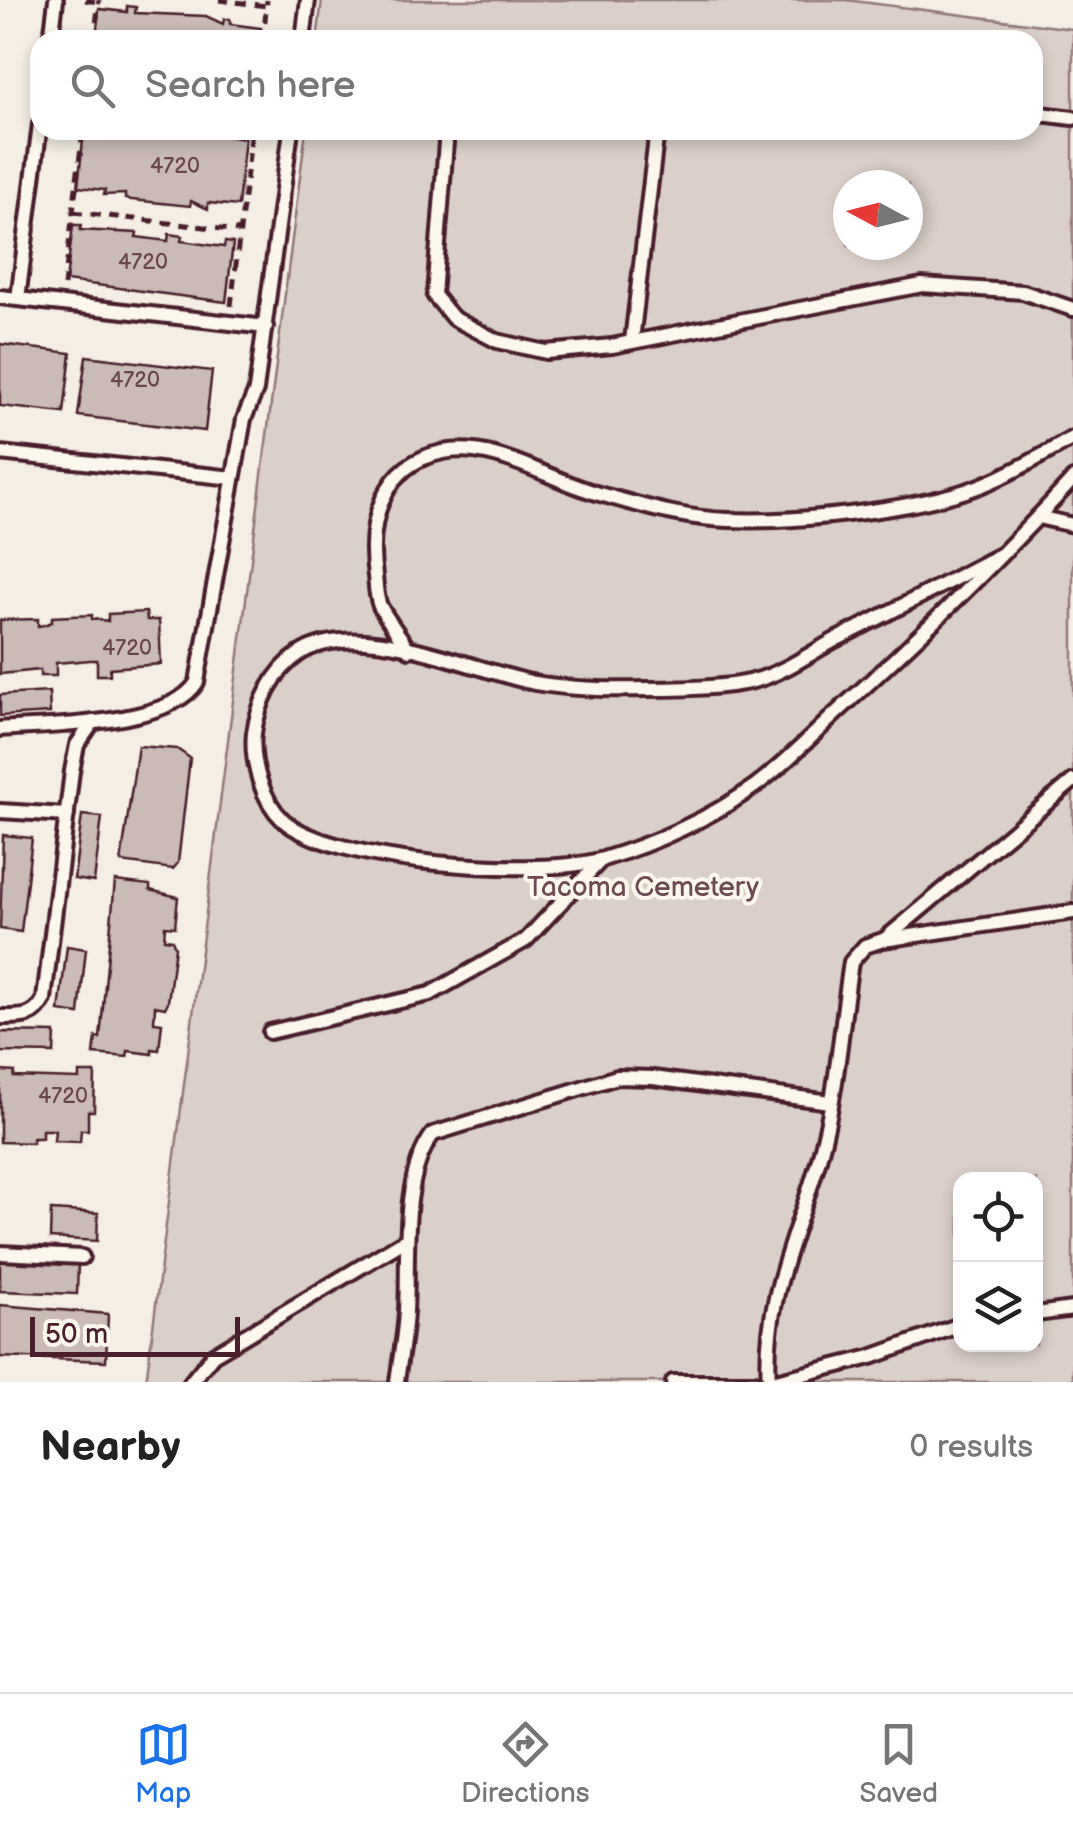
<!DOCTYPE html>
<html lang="en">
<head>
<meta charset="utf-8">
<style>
	:root { --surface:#fff; --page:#f2f2f2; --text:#222; --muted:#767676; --line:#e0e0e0; --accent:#1a73e8 }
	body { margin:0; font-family:"Balsamiq Sans",sans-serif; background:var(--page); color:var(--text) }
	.controls { position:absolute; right:30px; bottom:30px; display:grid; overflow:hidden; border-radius:20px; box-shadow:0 5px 15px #0003 }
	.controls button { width:90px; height:90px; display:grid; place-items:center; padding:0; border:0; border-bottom:2px solid var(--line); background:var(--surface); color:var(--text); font:50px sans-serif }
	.compass { position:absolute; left:833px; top:170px; width:90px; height:90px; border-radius:50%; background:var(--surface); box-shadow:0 5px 15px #0003; rotate:277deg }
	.scale { position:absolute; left:30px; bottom:25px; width:210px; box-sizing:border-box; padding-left:10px; border:5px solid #4a1f2b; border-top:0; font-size:28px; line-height:35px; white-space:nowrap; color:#4a1f2b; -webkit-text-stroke:8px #fbf7ec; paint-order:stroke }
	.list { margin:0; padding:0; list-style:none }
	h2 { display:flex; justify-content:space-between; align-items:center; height:130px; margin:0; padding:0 40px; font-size:42px }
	h2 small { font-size:32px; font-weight:400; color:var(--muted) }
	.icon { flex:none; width:55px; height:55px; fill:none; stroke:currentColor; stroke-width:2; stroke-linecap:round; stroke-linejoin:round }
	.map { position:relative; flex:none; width:1073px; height:1382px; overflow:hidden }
	.search { position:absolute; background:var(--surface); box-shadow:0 5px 15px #0003; left:30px; right:30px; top:30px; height:110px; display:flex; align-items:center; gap:25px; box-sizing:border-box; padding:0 35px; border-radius:30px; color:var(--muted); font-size:38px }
	.sheet { height:310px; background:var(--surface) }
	nav { display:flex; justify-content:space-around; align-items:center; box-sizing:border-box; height:140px; border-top:2px solid var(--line); background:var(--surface); font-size:28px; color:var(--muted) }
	nav a { display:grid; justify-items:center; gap:5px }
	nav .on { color:var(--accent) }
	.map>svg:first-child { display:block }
</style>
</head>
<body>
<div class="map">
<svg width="1073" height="1382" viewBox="0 0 1073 1382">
	<rect width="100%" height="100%" fill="#f4eee4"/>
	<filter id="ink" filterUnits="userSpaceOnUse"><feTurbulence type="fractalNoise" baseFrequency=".01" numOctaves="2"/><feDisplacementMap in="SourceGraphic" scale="20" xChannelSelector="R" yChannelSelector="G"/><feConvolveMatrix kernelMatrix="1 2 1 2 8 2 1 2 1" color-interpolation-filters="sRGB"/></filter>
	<g filter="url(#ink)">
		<path fill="#dbd0c9" stroke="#92787a" stroke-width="2.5" fill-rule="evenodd" d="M322,0H846L1073,29V1382H146L306,130H1033V40H317ZM848,185H908V245H848ZM960,1180H1036V1344H960Z"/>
		<g fill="#cabbb6" stroke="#4a1f2b" stroke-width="2.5">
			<polygon points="127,6 136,7 135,13 206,16 223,24 224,19 230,19 230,24 261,28 259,40 96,40 99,9 127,12"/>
			<polygon points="84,130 210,134 218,130 218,135 245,138 238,206 208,203 208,209 191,201 190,206 132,200 125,199 125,194 104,195 105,190 78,187"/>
			<polygon points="73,225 81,225 80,230 137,233 136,237 168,241 169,234 182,236 181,241 224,247 225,242 233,243 226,302 66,281"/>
			<polygon points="0,344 71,353 64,413 0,406"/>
			<polygon points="86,356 212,371 205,431 78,416"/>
			<polygon points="146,612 147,620 159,620 161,664 110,668 110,675 97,675 97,660 90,660 56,663 56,676 40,676 40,670 0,674 0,620 38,619 38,626 44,625 52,622 52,617 92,615 92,619 108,621 108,614"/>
			<polygon points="49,692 50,713 0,716 0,695"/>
			<polygon points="138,746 177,749 190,758 178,863 173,869 121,862"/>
			<polygon points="82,815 102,817 94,882 74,879"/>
			<polygon points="3,835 32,838 21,932 0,929"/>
			<polygon points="115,881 150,885 150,890 178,897 175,927 165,926 164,939 172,940 175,947 168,1002 165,1008 155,1006 154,1022 162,1023 159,1050 152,1049 152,1054 128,1051 127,1057 94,1054 96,1037 100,1038"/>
			<polygon points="67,946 86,949 79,1014 59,1011"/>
			<polygon points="0,1032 55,1033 54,1053 0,1052"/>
			<polygon points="0,1071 15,1072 14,1077 79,1079 79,1073 95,1073 94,1111 88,1111 88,1130 81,1130 80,1142 54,1141 55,1130 42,1130 42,1138 33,1138 33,1143 0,1142"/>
			<polygon points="51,1210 98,1213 97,1241 50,1238"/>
			<polygon points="0,1261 78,1264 77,1294 0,1291"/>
			<polygon points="0,1305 108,1314 106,1361 0,1357"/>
		</g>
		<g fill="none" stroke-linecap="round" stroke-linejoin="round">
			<g stroke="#4a1f2b" stroke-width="20">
				<g id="lane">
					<polyline points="51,40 56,0"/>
					<polyline points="303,40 308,0"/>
					<polyline points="1033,113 1073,118"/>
					<polyline points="447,130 434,295 453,318 497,341 546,352 612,346 922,285 1023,292 1073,309"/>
					<polyline points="0,297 266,327"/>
					<polyline points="18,299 40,124"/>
					<polyline points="632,341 657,130"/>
					<polyline points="0,453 233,478"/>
					<polyline points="1038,517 1073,525"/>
					<path d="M1002,554C946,583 891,612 835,640C811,653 786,671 760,679C733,688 677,689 648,689C613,690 570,689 535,683C473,671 356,615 299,654C273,671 258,704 254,733C251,762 262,800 283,820C331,864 541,878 603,859C654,844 713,817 755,786C788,762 816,731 846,704C925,632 1001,558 1073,479"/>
					<path d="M409,650C400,636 388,621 380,606C376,597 376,585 375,576C367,522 382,464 443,452C495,442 547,479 596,493C640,505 683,519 729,520C797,523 931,509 992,481C1020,469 1046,453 1073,438"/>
					<path d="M0,729C49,725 171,726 197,682L244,419L256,390L291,130"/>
					<polyline points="0,811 67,815"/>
					<polyline points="885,939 1073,781"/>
					<path d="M0,1017C21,1017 34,1019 44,999L72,771L77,745L93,722"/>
					<polyline points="270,1032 430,994 526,940 601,860"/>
					<polyline points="0,1253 82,1257"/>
					<polyline points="1036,1314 1073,1309"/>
					<polyline points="191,1382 213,1355 404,1241"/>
					<path d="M397,1382C400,1358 405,1335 406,1311C409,1259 400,1177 433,1134L617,1077L653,1078L830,1102"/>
					<polyline points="673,1382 755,1382"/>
					<path d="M769,1382C763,1301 797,1235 819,1159C837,1095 841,1027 851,962L865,946L883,940L1073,912"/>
					<polyline points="772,1382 871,1357 960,1325"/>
				</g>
			</g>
			<g stroke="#4a1f2b" stroke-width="5" stroke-dasharray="10 8" stroke-linecap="butt">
				<polyline points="85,0 98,2"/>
				<polyline points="219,0 267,6"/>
				<polyline points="94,40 99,0"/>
				<polyline points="263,40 267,0"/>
				<polyline points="73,212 239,231"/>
				<polyline points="64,286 83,130"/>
				<polyline points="231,306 252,130"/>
			</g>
			<use href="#lane" stroke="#fbf7ec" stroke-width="12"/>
		</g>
	</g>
	<g text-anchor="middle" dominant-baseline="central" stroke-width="8" stroke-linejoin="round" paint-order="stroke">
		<g font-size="22" fill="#6a464e">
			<text x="175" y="166">4720</text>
			<text x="143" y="262">4720</text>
			<text x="135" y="380">4720</text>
			<text x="127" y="648">4720</text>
			<text x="63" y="1096">4720</text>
		</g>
		<g font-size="28" fill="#6e4b52" stroke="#fbf7ec">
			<text x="643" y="887">Tacoma Cemetery</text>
		</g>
	</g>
</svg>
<div class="controls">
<button><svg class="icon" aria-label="locate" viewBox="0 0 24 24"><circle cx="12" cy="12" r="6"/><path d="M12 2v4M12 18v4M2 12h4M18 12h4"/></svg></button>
<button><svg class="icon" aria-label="layers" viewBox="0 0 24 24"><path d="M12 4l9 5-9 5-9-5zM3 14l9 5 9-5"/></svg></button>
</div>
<svg class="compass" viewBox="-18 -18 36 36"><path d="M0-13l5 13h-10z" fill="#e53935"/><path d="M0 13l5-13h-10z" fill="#767676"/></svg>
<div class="scale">50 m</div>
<div class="search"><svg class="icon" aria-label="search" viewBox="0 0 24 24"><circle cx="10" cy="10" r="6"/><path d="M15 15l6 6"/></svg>Search here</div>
</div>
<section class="sheet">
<h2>Nearby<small>0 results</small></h2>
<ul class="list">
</ul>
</section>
<nav>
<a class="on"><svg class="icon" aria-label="map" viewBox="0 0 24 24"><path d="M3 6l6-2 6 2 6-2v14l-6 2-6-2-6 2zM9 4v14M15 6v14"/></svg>Map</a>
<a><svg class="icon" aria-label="directions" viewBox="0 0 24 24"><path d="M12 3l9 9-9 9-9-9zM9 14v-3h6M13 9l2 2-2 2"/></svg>Directions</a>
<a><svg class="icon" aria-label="saved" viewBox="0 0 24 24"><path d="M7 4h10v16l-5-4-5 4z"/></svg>Saved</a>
</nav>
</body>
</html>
